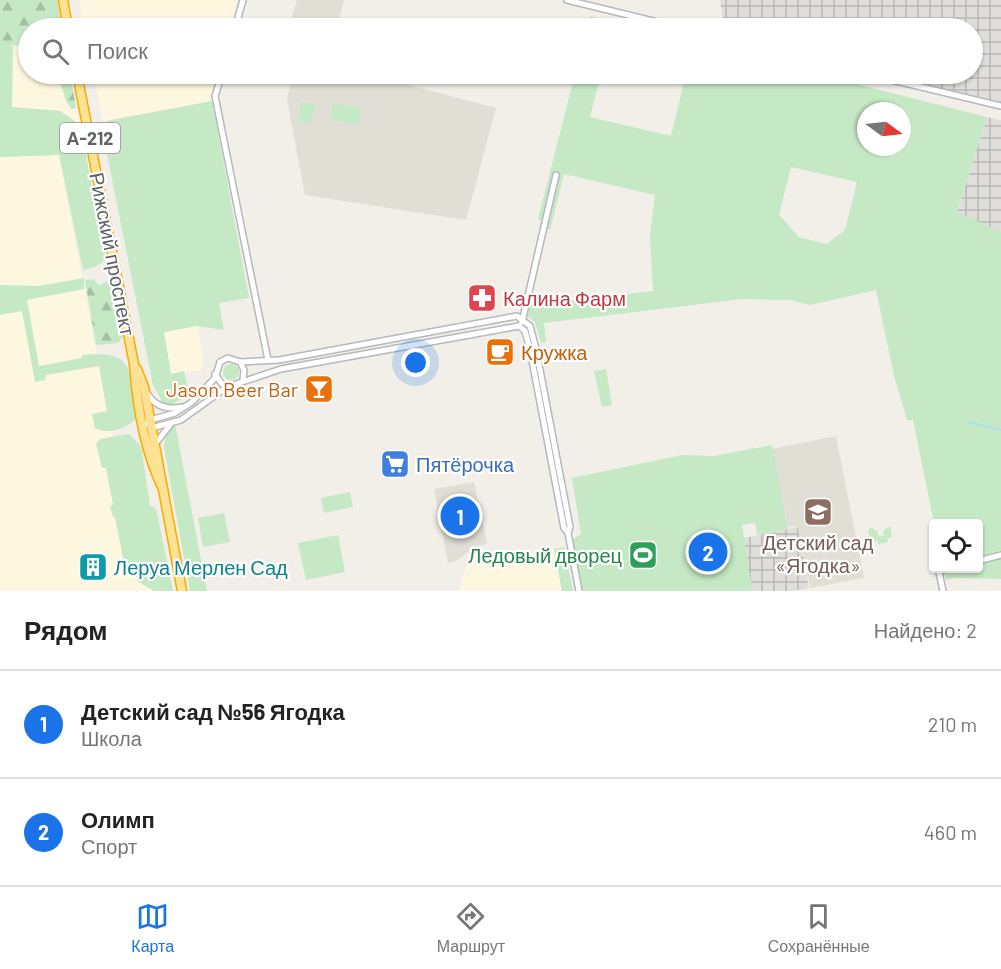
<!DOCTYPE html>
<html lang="ru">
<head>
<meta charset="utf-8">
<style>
	:root { --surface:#fff; --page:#f2f2f2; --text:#222; --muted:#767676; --line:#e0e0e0; --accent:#1a73e8 }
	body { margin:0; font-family:Barlow,sans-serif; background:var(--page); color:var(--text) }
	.controls { position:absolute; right:18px; bottom:18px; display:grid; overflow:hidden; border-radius:6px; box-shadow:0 2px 4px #0004 }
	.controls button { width:54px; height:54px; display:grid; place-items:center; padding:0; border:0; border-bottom:2px solid var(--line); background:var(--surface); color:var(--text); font:30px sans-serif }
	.compass { position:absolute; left:857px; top:102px; width:54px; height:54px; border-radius:50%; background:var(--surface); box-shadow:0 2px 4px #0004; rotate:105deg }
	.you { position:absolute; left:416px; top:363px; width:21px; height:21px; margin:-15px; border:4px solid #fff; border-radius:50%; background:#1a73e8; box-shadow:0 0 0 9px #1a73e833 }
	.badge { display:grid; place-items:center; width:39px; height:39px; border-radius:50%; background:var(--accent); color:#fff; font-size:20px; font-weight:700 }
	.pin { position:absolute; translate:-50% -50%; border:3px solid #fff; box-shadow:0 2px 6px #0006 }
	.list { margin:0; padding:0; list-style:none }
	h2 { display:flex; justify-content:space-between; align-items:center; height:78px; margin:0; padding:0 24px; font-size:26px }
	h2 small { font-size:20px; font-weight:400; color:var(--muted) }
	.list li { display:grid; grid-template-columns:39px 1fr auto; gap:18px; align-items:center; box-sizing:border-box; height:108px; padding:0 24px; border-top:2px solid var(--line) }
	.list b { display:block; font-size:22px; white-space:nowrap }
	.list p { margin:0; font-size:20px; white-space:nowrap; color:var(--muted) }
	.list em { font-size:20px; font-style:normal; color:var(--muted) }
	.icon { flex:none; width:33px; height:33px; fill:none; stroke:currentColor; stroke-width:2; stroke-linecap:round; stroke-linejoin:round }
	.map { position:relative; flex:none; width:1001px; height:591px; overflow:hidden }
	.search { position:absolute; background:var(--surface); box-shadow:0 2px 4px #0004; left:18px; right:18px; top:18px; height:66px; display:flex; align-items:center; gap:15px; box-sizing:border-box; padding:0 21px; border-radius:33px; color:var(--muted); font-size:22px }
	.sheet { height:294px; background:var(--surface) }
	nav { display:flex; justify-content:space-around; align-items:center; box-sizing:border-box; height:84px; border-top:2px solid var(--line); background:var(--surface); font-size:16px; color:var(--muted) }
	nav a { display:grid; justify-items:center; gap:3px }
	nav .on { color:var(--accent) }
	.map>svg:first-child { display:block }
</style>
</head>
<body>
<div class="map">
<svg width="1001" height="591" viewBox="0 0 1001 591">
	<defs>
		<pattern id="industrial-grid" width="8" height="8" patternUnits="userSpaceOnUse" patternTransform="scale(1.5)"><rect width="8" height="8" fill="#e0deda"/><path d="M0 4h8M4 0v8" fill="none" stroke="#b9b8b5"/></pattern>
		<pattern id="forest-firs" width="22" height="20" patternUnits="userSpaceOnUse" patternTransform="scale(1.5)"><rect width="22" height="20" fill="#c5e8c5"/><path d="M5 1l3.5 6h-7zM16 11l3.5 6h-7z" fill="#a3c0a4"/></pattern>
	</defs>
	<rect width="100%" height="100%" fill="#f1efe8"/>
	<g fill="#fef7e0">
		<polygon points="79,0 237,0 230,28 84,28"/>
		<polygon points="13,46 28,46 28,74 58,74 66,101 71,109 76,108 80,125 60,111 12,107"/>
		<polygon points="93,74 219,74 212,101 103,121"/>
		<polygon points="59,155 140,583 152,581 154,591 0,591 0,157"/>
		<polygon points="197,326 202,352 202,370 171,374 164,332"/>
		<polygon points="554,549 562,591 458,591 467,565"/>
	</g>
	<g fill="url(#industrial-grid)">
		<polygon points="720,0 1001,0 1001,103 887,74 972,74 972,28 724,28"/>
		<polygon points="987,117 1001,120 1001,232 957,213"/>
		<polygon points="798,527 809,588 794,591 752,591 744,538"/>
	</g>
	<g fill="#e1ded6">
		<polygon points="297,0 344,0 338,22 360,28 279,28 292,17"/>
		<polygon points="293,74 367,74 496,108 466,220 305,195 287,99"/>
		<polygon points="836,436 864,578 810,588 798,526 788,527 772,449"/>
		<polygon points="474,482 487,544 475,546 457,561 448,563 434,489"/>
	</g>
	<g fill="#c5e8c5" fill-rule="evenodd">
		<polygon points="590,16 640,28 586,28"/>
		<polygon points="6,45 13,46 12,107 60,111 80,125 105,253 103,262 95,267 83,270 59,155 0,157 0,54"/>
		<path d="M575,74H601L590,117L671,136L686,74H816L987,117L957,212L1001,232V579L955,578L946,580L943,569L978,568V524L934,523L913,420H907L894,376L876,290L810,305L790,300L742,299L544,323L546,342L541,343L535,322L522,311V306L653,291L650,235L655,195L564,174L550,230L538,219ZM866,111H902V147H866ZM791,167L857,182L845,230L827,244L799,237L779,215Z"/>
		<polygon points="212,101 249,298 219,303 224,330 197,326 164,332 171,374 184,371 188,389 184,398 171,405 160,402 161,399 153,385 103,134 107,121"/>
		<polygon points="301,102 315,104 311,123 298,121"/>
		<polygon points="333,103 362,108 359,125 330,119"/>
		<path d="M84,278V289L27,300L39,366L82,358V355C120,352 129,357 135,394C136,401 139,410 136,417C131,429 105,435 95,428L92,414L107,411L99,366L46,375L45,380L35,382L22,311L0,315V285L38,286Z"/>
		<circle cx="231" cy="372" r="8"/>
		<polygon points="606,369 612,405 602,407 594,371"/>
		<polygon points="175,424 207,591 190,591 164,447 166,433"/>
		<polygon points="129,434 141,446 150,506 156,509 173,591 154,591 137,581 136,573 125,575 121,564 124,563 115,517 113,517 110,506 113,505 106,468 102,468 96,444 100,439"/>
		<polygon points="772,445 788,529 757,535 755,523 742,525 752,591 582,591 574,546 573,539 581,534 572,478 682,455 714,456"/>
		<polygon points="350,492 353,507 324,513 321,498"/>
		<polygon points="224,513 230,542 203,547 198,518"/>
		<polygon points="890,526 892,537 887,538 888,542 878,544 877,539 871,546 868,530 872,528 878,532 879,536 884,536 883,531"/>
		<polygon points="338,535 345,572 306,580 298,543"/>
		<polygon points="564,547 573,591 562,591 554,549"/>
	</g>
	<g fill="url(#forest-firs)">
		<polygon points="0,0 57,0 62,28 28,28 28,46 6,45 0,54"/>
		<polygon points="58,74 70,74 76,108 71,109 66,101"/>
		<polygon points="93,279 100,286 107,281 115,286 123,336 118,343 96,345 85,280"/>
	</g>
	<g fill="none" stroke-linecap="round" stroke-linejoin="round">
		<polyline stroke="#aadaff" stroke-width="1.5" points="969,422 1001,430"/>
		<g stroke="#b5b8bc" stroke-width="8">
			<g id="minor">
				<polyline points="567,0 682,28"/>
				<polyline points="235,28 243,0"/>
				<polyline points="222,74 215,96 268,360"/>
				<polyline points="867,74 1001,106"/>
				<polyline points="522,322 556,175"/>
				<polyline points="519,326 525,331 530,350 564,528 568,533"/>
				<polyline points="240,362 244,370 243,380"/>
				<polyline points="215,374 222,384 227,387"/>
				<path d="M147,393C155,407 167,410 182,407"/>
				<polyline points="143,427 150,420 175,413 192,402 215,378 220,362 228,358 240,362 279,360 517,316 530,326 536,349 570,527 568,533 579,591"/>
				<polyline points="151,428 181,420 227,387 281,369 519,326"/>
				<polyline points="156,443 170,425"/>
				<polyline points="978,561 1001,555"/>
				<polyline points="943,591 939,572 949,568"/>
			</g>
		</g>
		<g stroke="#f9ab00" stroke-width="11">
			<g id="highway">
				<polyline points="63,0 68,28"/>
				<path d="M77,74L134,364C137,407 144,450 163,489"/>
				<polyline points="137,369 144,387 182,591"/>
			</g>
		</g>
		<use href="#minor" stroke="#fff" stroke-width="5"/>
		<use href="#highway" stroke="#fde293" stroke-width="8"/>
	</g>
	<defs>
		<g id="pharmacy-square" transform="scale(1.5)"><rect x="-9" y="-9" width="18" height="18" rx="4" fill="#e0444e" stroke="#fff"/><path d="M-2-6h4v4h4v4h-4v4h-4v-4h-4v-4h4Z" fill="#fff"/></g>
		<g id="cafe-square" transform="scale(1.5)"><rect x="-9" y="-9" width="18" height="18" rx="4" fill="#e8710a" stroke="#fff"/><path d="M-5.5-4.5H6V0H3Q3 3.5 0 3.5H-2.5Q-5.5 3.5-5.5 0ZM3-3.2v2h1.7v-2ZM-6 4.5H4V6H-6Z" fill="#fff"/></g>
		<g id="bar-square" transform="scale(1.5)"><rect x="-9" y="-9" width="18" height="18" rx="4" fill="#e8710a" stroke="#fff"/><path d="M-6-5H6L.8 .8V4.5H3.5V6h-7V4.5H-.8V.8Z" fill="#fff"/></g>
		<g id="supermarket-square" transform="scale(1.5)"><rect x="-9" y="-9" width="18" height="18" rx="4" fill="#3f7fe0" stroke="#fff"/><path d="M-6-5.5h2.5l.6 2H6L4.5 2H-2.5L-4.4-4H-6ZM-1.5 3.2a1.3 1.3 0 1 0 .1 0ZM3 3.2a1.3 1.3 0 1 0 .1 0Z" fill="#fff"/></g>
		<g id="school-square" transform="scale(1.5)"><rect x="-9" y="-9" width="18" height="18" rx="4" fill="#8d6e63" stroke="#fff"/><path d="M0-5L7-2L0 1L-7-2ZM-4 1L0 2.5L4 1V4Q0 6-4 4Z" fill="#fff"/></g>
		<g id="stadium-square" transform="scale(1.5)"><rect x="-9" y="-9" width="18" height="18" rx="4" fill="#2e9e5b" stroke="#fff"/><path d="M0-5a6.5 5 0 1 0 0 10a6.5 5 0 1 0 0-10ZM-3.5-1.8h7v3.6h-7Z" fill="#fff"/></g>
		<g id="building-square" transform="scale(1.5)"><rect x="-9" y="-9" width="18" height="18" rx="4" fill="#0f9aa8" stroke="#fff"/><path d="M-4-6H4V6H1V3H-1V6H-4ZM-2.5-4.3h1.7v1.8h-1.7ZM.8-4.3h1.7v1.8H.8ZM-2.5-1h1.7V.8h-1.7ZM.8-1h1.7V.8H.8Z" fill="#fff"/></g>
	</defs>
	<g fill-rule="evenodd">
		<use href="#pharmacy-square" x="482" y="298"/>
		<use href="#cafe-square" x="500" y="352"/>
		<use href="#bar-square" x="319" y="389"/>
		<use href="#supermarket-square" x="395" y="464"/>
		<use href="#school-square" x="818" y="512"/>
		<use href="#stadium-square" x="643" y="555"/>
		<use href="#building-square" x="93" y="567"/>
	</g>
	<g text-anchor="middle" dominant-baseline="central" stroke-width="4.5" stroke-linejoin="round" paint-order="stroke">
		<rect fill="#fff" stroke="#8f9295" stroke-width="1.5" x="60" y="123" width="60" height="30" rx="4.5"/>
		<g font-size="18" font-weight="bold" fill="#5f6368">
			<text x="90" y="138">А-212</text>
		</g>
		<g font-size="20" fill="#5f6368" stroke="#fff">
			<text transform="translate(113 254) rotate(79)">Рижский проспект</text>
		</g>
		<g font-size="20" fill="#be3a42" stroke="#fff" text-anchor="start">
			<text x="503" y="298">Калина Фарм</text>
		</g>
		<g font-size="20" fill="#c56008" stroke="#fff" text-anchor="start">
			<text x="521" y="352">Кружка</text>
			<text x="298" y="389" text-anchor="end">Jason Beer Bar</text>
		</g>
		<g font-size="20" fill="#366cbe" stroke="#fff" text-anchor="start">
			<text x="416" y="464">Пятёрочка</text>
		</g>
		<g font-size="20" fill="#785e54" stroke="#fff">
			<text x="818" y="542">Детский сад<tspan x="818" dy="23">«Ягодка»</tspan></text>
		</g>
		<g font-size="20" fill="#27864d" stroke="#fff" text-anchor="end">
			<text x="622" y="555">Ледовый дворец</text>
		</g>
		<g font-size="20" fill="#0d838f" stroke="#fff" text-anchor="start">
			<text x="114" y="567">Леруа Мерлен Сад</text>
		</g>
	</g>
</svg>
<div class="controls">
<button><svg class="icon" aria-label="locate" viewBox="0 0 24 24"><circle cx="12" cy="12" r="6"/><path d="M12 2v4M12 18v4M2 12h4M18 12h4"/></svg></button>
</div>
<svg class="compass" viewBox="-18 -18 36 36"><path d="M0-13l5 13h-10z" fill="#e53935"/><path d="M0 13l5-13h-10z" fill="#767676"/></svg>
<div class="you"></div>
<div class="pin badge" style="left:460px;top:516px">1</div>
<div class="pin badge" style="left:708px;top:552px">2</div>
<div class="search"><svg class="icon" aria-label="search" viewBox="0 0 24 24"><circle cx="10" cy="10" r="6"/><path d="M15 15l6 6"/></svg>Поиск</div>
</div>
<section class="sheet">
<h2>Рядом<small>Найдено: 2</small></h2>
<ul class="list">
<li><span class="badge">1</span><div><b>Детский сад №56 Ягодка</b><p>Школа</p></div><em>210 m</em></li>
<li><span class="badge">2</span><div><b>Олимп</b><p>Спорт</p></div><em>460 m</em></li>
</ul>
</section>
<nav>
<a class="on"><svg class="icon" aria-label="map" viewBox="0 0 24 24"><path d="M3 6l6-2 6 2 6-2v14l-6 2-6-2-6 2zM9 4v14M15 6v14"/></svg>Карта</a>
<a><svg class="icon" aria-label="directions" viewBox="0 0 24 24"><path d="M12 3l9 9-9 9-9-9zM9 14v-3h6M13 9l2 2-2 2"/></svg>Маршрут</a>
<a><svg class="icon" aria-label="saved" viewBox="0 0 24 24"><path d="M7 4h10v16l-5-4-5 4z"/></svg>Сохранённые</a>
</nav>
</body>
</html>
